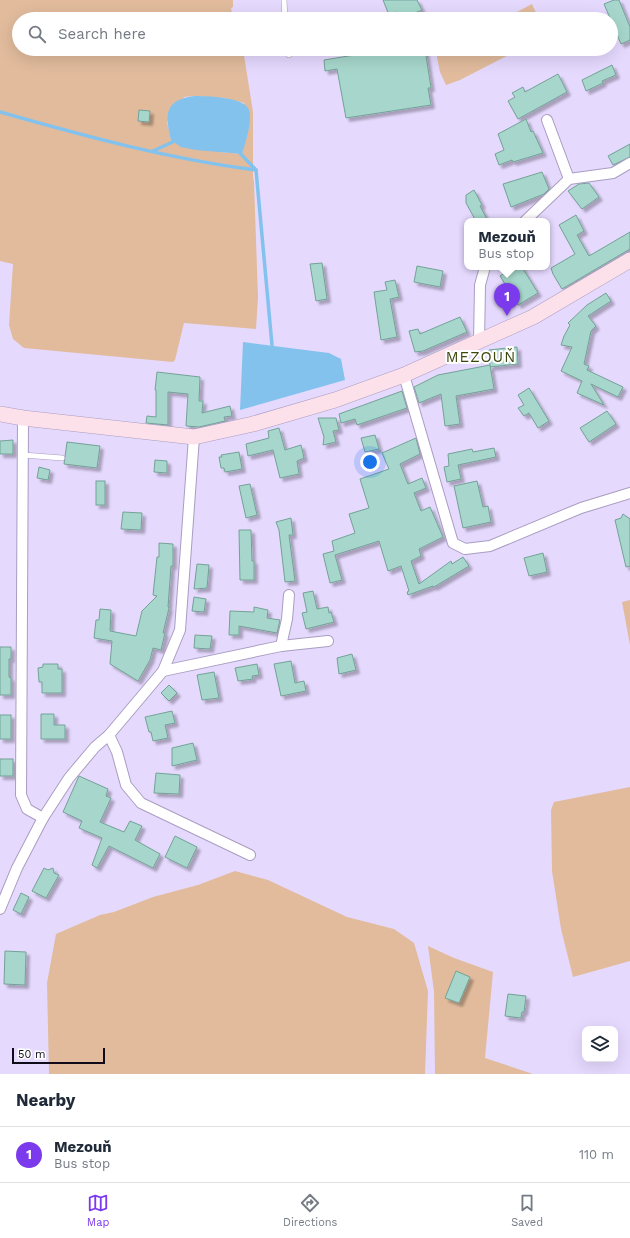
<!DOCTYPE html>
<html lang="en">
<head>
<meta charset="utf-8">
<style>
	:root { --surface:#fff; --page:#f2f2f3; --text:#1f2937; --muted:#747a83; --line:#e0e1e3; --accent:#7c3aed }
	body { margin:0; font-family:"Work Sans",sans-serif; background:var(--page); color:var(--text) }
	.controls { position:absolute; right:12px; bottom:12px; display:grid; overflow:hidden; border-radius:8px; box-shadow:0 4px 16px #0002 }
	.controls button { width:36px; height:36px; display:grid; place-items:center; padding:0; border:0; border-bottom:1px solid var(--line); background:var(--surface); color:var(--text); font:20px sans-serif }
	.scale { position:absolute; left:12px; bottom:10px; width:93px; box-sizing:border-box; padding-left:4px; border:2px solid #100b18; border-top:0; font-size:11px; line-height:14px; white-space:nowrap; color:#100b18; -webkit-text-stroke:3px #fff; paint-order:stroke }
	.you { position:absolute; left:370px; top:462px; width:14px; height:14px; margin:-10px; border:3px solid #fff; border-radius:50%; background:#1a73e8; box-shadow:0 0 0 6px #1a73e833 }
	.badge { display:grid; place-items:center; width:26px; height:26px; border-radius:50%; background:var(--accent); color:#fff; font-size:13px; font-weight:700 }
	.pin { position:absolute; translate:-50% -33px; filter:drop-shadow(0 1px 2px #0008) }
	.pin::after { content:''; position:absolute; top:21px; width:14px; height:12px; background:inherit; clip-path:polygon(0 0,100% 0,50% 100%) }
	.popup { position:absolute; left:464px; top:218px; width:86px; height:52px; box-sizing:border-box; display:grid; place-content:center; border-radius:8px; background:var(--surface); filter:drop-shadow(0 1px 3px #0005); font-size:13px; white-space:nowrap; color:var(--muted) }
	.popup b { font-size:15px; color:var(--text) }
	.popup::after { content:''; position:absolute; left:50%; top:100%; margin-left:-8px; border:8px solid transparent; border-top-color:var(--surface) }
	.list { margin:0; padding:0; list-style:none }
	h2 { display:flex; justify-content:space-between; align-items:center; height:52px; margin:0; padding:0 16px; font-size:17px }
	h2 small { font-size:13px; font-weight:400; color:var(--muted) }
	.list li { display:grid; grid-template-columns:26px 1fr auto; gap:12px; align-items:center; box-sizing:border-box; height:56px; padding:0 16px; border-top:1px solid var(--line) }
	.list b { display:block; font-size:15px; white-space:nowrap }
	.list p { margin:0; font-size:13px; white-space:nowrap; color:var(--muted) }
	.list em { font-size:13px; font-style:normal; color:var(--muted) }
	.icon { flex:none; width:22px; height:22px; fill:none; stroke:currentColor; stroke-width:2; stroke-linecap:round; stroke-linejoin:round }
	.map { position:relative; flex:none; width:630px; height:1074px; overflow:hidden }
	.search { position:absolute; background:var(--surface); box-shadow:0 4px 16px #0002; left:12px; right:12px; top:12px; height:44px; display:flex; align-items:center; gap:10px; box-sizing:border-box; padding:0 14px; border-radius:22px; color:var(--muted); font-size:15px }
	.sheet { height:108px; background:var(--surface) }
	nav { display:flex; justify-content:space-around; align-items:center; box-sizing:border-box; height:56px; border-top:1px solid var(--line); background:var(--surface); font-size:11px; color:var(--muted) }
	nav a { display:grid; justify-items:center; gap:2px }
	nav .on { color:var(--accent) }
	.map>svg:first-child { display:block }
</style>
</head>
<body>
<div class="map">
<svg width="630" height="1074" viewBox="0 0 630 1074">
	<defs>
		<filter id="shadow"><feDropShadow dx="3.5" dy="3.5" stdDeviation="1" flood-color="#0004"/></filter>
	</defs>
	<rect width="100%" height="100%" fill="#e5d9fe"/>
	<g fill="#e1bb9c" fill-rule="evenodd">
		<path d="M0,0H233V7L231,8L233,19H19V49H243L253,112V176L254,182L258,297L256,329L184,323L175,360L173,362L24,348L13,339L9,325L13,264L0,261ZM194,96L224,98L244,103L242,154L220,152L171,140L167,122L184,97Z"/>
		<polygon points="532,4 539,19 504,19"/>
		<polygon points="443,49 520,49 460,80 446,85 440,72 436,52"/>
		<polygon points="630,600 630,645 622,602"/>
		<polygon points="630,787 630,961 573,977 561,929 552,871 551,810 554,802"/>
		<polygon points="235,871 268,880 347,917 394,929 414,943 428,991 425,1074 49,1074 47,983 56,934 100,915 114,912 153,897 198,885"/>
		<polygon points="428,946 454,958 493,972 485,1058 533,1074 435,1074 434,992"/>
	</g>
	<g fill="#83c2ed">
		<path d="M194,96C207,96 241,97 248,108C254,118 245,144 242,154L196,150L181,147L171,140C165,115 164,100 194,96Z"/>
		<polygon points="243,342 329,353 341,359 345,380 240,410"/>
	</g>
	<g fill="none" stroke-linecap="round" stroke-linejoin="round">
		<g stroke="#83c2ed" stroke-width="3.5">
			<path d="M0,112C84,136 169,159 256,170L272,345"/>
			<polyline points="153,151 177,140"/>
			<polyline points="239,152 256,170"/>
		</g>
	</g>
	<g fill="#a7d7cc" stroke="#73a197" filter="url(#shadow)">
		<polygon points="383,0 417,0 422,10 400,19 397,12 389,15"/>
		<polygon points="614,0 619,0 630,27 630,40 621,44 604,4"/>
		<polygon points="391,49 425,49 431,88 428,88 431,105 346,118 337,69 325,71 324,60"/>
		<polygon points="612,65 616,75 602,81 603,83 586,91 582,80"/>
		<polygon points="558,74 567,92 518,119 508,101 515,97 512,93 523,87 525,92"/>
		<polygon points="139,110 150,111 149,122 138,121"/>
		<polygon points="526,119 531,132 533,131 543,153 513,162 512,160 499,165 495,154 504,150 498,134"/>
		<polygon points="630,144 630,157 613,165 608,156"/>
		<polygon points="542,172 549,189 544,194 511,207 503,184"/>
		<polygon points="589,183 599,197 582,209 568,191 579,184"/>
		<polygon points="474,190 482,205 480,206 488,221 476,221 466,203 466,195"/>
		<polygon points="576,215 584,231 577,235 589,256 630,232 630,249 562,289 553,274 551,268 575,254 559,225"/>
		<polygon points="322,263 327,299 316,301 310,264"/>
		<polygon points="417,266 443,271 440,287 414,282"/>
		<polygon points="515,267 522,267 538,293 518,305 500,276"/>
		<polygon points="395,280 399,297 390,299 397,337 381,340 374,292 387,290 385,282"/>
		<polygon points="606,293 611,301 588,316 596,326 591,331 584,364 589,366 587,370 623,387 618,397 591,384 604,405 577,393 582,381 561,371 572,347 561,345 564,336 570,325 568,323 587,305"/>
		<polygon points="460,317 467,332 423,351 415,352 409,331 418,329 420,334"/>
		<polygon points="517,347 518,364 490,367 489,350"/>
		<polygon points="490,365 494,389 456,396 460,424 445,426 441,394 419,403 414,387 438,375"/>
		<polygon points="157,372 200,377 199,401 203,401 202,413 230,406 232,416 224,417 225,421 199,427 186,426 188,394 168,392 168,425 146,423 147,416 156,417 156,390 155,390"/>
		<polygon points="529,388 549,421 538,428 529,413 524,416 518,408 524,405 518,395"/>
		<polygon points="402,391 407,408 357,425 355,419 341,423 339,414"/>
		<polygon points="607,411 616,424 589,442 580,428"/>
		<polygon points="318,418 336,418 339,430 333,431 336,442 323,445 324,437"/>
		<polygon points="279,428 285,450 301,445 304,458 297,461 299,474 280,478 273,450 248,456 246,444 269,438 268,431"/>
		<polygon points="375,435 379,449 365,452 361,438"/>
		<polygon points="416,438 420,454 400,464 408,484 422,478 426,488 414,493 421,511 430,507 443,537 419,549 421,556 411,561 419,584 451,561 452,564 463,557 469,566 434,587 433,586 408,595 407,592 409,591 401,566 388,571 379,541 335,555 342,580 330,583 323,554 334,551 332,541 355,533 349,514 369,508 360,479 389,469 382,453"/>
		<polygon points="13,440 13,454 0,454 0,441"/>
		<polygon points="67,442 100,446 97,468 64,464"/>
		<polygon points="494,448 496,457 458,465 461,479 447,482 444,467 449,466 448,454 472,449 473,452"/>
		<polygon points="239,452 242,469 225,472 224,468 221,468 219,457 222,457 221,455"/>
		<polygon points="155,460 167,461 167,473 154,472"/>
		<polygon points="39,467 50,470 48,480 37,478"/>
		<rect x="96" y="481" width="9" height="24"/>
		<polygon points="477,481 483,507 488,506 491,522 463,528 454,486"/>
		<polygon points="250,484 257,515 246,518 239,486"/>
		<polygon points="123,512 142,513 141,530 121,529"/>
		<polygon points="623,514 630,519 630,566 626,567 615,520 621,518"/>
		<polygon points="291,518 293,535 289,535 295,581 285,582 279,530 276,522"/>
		<polygon points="239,530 251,530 252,561 254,561 254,580 240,580"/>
		<polygon points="159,543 173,544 173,566 171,566 168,607 169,608 163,633 165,633 161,650 153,648 150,660 138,681 110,664 112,641 94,638 96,620 99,620 100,609 111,610 110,631 136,636 142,611 157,596 153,595 157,557 159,557"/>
		<polygon points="543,553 547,572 529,576 524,558"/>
		<polygon points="197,564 209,565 207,588 194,589"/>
		<polygon points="313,591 317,609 328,607 329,613 331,612 334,622 306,629 302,613 307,612 303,593"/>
		<polygon points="194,597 206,599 204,612 192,611"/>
		<polygon points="254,607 268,610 267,618 280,620 277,633 239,626 239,635 229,635 230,611 254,612"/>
		<polygon points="195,635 212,636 210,649 194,648"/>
		<polygon points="0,647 11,647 11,659 9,659 9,677 11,678 11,695 0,695"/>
		<polygon points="352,654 356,670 339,674 337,658"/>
		<polygon points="291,661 295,683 304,681 306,691 281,696 274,664"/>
		<polygon points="43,664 58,664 58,669 62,669 62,693 42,693 42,682 39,682 38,668 43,667"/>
		<polygon points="257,664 259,675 252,676 253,679 238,681 235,668"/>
		<polygon points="214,672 219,698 202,700 197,675"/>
		<polygon points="169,685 177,693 169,701 161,693"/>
		<polygon points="172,711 175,723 165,725 168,738 153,741 151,732 149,732 145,717"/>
		<polygon points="41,714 54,714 54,725 65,725 65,739 41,739"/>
		<rect x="0" y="715" width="11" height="24"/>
		<polygon points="193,743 197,760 172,766 172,748"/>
		<rect x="0" y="759" width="13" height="17"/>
		<polygon points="156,773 180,775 179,794 154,793"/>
		<polygon points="79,776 108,789 106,796 111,798 100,822 124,832 130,821 142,826 135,840 160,854 153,868 109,846 97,868 92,865 102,838 79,828 82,821 63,812"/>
		<polygon points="175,836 197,847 187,868 165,857"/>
		<polygon points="44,868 48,870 53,868 54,873 59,875 46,898 32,891"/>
		<polygon points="21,893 29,897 21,914 13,910"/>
		<polygon points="5,951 26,952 25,985 4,984"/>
		<polygon points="456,971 470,977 459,1003 445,998"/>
		<polygon points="508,994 526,996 524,1012 522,1012 521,1018 505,1016"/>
	</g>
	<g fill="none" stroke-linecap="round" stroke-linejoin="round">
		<g stroke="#a99dc1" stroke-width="6">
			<g id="lane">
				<polyline points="284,0 285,19"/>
				<polyline points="288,49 289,55"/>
				<polyline points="23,455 62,458"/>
			</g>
		</g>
		<g stroke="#a99dc1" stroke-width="12">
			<g id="street">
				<polyline points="547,120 569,179"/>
				<polyline points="525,221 569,179 613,173 630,163"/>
				<polyline points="479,342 480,285 485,267"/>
				<polyline points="404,375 453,543 465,549 490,546 581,508 630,493"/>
				<polyline points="23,418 21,795 27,809 43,818"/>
				<polyline points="281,646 287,619 289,595"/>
				<polyline points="163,671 281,646 328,641"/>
				<polyline points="109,735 117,752 126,785 141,803 250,855"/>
				<polyline points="0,909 17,868 43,818 69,778 95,747 109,735 163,671 180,630 194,437"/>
			</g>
		</g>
		<g stroke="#a99dc1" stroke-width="16">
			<polyline id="secondary" points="0,414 23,418 194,437 253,424 335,400 404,375 533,317 630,260"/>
		</g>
		<use href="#lane" stroke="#fff" stroke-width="5"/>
		<use href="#street" stroke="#fff" stroke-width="10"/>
		<use href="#secondary" stroke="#fde1ea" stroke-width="15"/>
	</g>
	<g text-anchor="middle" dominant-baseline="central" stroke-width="4" stroke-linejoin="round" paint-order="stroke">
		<g font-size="15" letter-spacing="1" fill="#3c470d" stroke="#fff">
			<text x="481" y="357">MEZOUŇ</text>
		</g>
	</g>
</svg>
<div class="controls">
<button><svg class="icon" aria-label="layers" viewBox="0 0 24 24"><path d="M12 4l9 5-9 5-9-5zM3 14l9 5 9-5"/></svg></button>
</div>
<div class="scale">50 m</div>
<div class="you"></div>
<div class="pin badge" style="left:507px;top:316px">1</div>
<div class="popup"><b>Mezouň</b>Bus stop</div>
<div class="search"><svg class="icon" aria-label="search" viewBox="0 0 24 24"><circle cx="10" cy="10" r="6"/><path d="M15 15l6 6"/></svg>Search here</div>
</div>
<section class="sheet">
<h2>Nearby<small></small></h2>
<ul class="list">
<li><span class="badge">1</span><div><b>Mezouň</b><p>Bus stop</p></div><em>110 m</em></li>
</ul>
</section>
<nav>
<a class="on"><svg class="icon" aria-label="map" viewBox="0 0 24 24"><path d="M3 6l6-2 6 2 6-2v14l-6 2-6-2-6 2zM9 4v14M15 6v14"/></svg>Map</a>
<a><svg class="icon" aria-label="directions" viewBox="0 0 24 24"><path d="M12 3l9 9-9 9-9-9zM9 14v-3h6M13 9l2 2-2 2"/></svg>Directions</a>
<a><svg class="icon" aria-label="saved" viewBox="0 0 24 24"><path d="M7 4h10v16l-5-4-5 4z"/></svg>Saved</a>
</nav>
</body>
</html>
